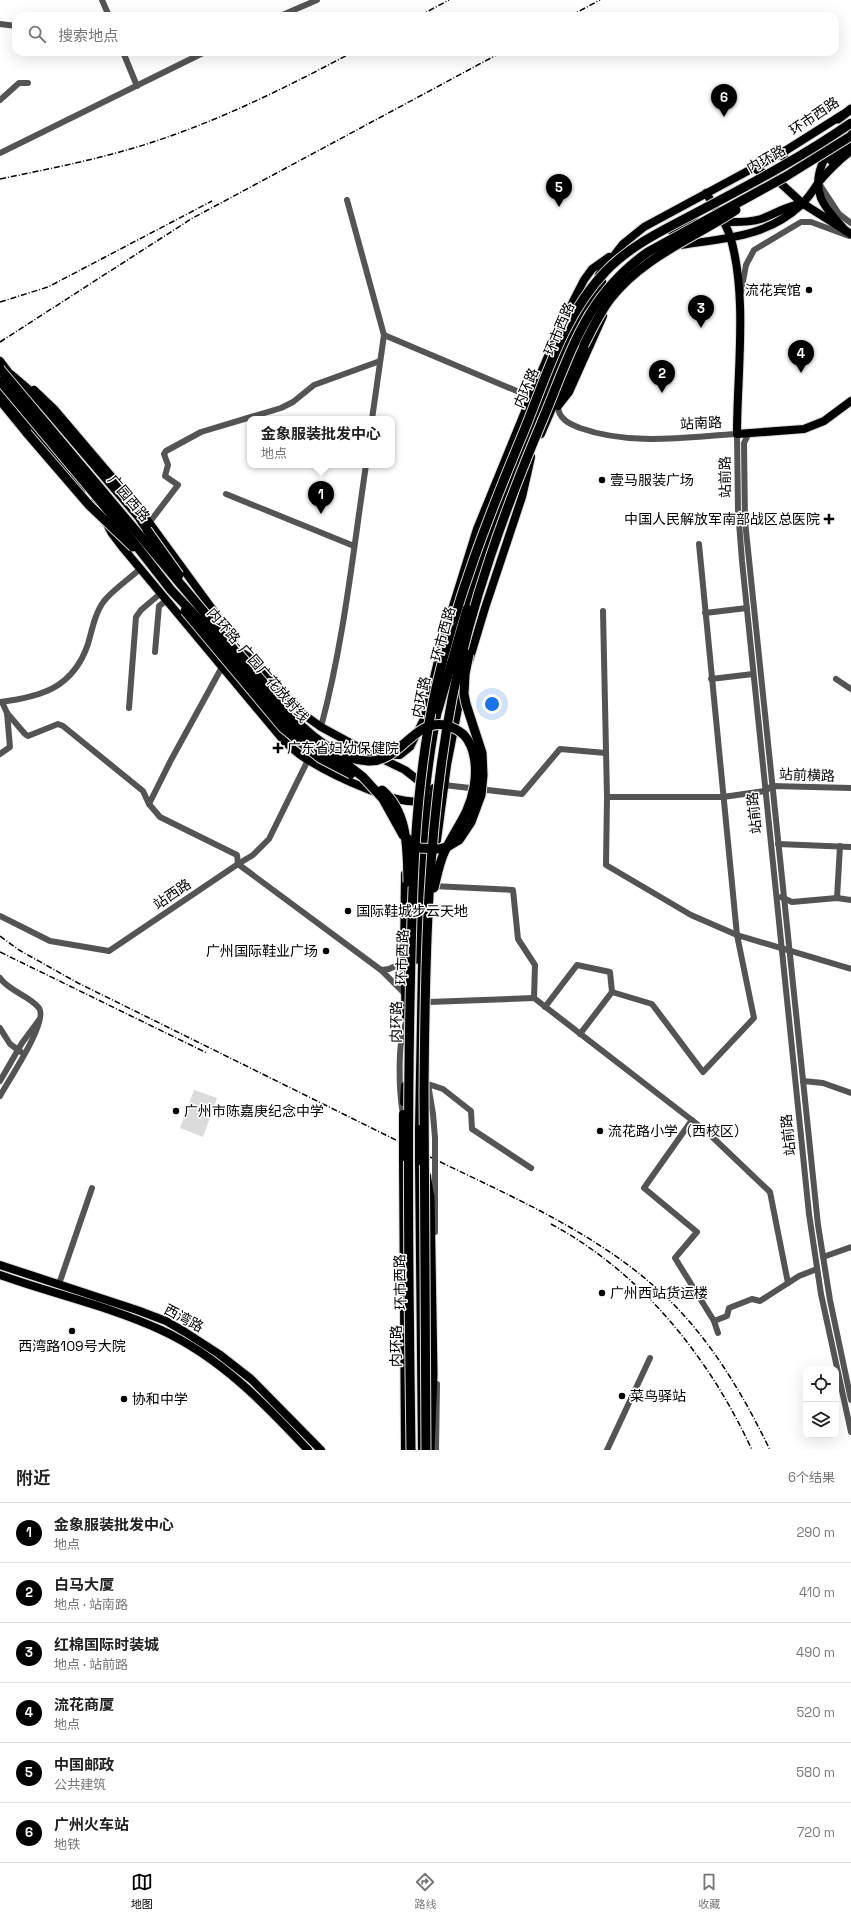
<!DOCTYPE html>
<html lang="zh">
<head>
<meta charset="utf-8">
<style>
	:root { --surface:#fff; --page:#f6f6f6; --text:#222; --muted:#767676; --line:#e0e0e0; --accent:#000 }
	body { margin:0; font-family:"Space Grotesk","Noto Sans SC",sans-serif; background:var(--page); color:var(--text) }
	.controls { position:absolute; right:12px; bottom:12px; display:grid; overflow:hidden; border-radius:8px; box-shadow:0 4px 16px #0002 }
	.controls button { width:36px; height:36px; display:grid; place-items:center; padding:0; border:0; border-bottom:1px solid var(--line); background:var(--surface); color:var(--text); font:20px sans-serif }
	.you { position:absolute; left:492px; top:704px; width:14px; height:14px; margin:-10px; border:3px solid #fff; border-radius:50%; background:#1a73e8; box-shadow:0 0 0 6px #1a73e833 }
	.badge { display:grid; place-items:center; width:26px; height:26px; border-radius:50%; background:var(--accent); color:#fff; font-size:13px; font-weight:700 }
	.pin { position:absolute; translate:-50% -33px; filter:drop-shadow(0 1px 2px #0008) }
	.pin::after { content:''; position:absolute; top:21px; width:14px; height:12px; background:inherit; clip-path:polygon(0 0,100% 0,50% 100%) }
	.popup { position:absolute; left:247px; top:416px; width:148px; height:52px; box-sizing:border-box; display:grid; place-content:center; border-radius:8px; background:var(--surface); filter:drop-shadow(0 1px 3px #0005); font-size:13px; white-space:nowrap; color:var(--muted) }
	.popup b { font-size:15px; color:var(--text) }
	.popup::after { content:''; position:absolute; left:50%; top:100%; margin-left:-8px; border:8px solid transparent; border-top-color:var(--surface) }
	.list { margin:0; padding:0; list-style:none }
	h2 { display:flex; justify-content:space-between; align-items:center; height:52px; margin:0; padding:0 16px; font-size:17px }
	h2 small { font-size:13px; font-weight:400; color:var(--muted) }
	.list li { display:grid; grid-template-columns:26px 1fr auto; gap:12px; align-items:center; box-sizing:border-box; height:60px; padding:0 16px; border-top:1px solid var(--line) }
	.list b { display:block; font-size:15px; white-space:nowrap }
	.list p { margin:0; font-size:13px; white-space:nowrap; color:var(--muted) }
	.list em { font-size:13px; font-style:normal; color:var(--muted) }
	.icon { flex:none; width:22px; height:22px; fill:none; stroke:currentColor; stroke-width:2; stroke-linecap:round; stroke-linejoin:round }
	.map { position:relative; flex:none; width:851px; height:1450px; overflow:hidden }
	.search { position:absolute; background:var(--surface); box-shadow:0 4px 16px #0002; left:12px; right:12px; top:12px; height:44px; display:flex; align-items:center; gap:10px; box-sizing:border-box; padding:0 14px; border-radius:12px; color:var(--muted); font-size:15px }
	.sheet { height:412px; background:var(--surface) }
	nav { display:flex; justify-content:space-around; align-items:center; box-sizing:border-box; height:56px; border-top:1px solid var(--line); background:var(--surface); font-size:11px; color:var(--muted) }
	nav a { display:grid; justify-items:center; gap:2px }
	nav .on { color:var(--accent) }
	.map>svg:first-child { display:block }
</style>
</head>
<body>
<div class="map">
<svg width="851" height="1450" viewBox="0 0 851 1450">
	<rect width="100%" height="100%" fill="#fff"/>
	<polygon fill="#dbdbdb" points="194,1090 217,1098 203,1137 180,1128"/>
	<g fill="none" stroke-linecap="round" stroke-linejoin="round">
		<g stroke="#dbdbdb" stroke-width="10">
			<g id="major">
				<polyline points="785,151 783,155 785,160 792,163 797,162 836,139"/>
				<polyline points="753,168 776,179 802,203 851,234"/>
				<path d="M706,193C715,207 725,221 730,236C748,295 737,373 737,434L804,429L824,421L851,401"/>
				<path d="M721,222C734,222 748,223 761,219C775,214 786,206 801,204"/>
				<polyline points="670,230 688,224 701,222"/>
				<path d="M846,231C837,221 826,210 821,198C811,172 830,143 851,129"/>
				<path d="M675,246C722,238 764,239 801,205C808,198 813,191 818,183C828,171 839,160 851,151"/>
				<polyline points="599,275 623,244 644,227 785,151 842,115"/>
				<polyline points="583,308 602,282"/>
				<polyline points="0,361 15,381"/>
				<polyline points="550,383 584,303"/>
				<polyline points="0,390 84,488"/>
				<polyline points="34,390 55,410 140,510 224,625 239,651 254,660 303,714 321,727 371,754 400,755 410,747 424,719 445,632 477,529 537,382 563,321 584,280 592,269 609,257"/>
				<polyline points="558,406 569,392 603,316"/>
				<polyline points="541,434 585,331"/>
				<path d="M95,501L111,532L123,548L284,741C292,748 300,756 310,761C331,774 402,809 424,800"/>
				<polyline points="469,591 483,545"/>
				<polyline points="469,661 485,608 522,497 531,457"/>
				<polyline points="378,757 405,770 424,785"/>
				<polyline points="437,840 447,765 462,688"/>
				<polyline points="405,874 404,962 406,1017"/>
				<path d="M415,960C418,875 422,789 439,705"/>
				<polyline points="404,1102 405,1086"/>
				<polyline points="419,1129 423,907 426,852 434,788"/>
				<polyline points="403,1157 405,1450"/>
				<polyline points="419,1161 422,1450"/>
				<polyline points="427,1176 430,1196"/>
				<polyline points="0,1265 137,1310 166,1321 185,1332 219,1354 251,1379 321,1450"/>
				<path d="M0,1275C53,1294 109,1306 161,1330C220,1357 265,1404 308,1450"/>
			</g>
		</g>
		<g stroke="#dbdbdb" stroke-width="11">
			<g id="highway">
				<polyline points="838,119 851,109"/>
				<polyline points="831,160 851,146"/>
				<polyline points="11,375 32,393 46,408 139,517 147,530"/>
				<polyline points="565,390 584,345"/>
				<polyline points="0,400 27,433"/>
				<polyline points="467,609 500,512 553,378"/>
				<polyline points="430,1450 433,1374 430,1196"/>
			</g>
		</g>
		<g stroke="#545454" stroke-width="6">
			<polyline points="102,0 109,16"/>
			<polyline points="280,16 317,0"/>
			<polyline points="0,24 16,26"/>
			<polyline points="123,52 137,86"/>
			<polyline points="0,100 19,83 28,83"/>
			<polyline points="0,153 205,52"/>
			<polyline points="820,185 839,214 851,223"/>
			<polyline points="347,200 384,335 372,419"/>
			<polyline points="741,292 746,265 754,250 801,222 811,222 849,236"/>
			<polyline points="384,335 531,397"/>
			<path d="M558,406C558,419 570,424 580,428C631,446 685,437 737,434L738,510L742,561L809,1214L821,1294L851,1432"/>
			<polyline points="749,433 744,443 745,521 818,1225 830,1300 851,1400"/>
			<polyline points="226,494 354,546"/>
			<polyline points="149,523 178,485 165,476 168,465 164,454 166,451 201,432 281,408 293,402 314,385 380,361"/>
			<polyline points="699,544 737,935 851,969"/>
			<polyline points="603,611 607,797 723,797 765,791 772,786 851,788"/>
			<polyline points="705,613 747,608"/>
			<polyline points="155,652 159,606 167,600"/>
			<polyline points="711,679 753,674"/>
			<polyline points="836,679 851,689"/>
			<path d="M0,702C41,697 73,688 88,644C92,630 95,613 104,601C114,589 129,579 140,569"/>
			<polyline points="2,702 7,713 25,734 28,736 58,724 63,726 143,791 149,804 160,817 237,855 238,864 381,970 405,994"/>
			<polyline points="129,708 136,617 141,610 161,593"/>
			<path d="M321,727C344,641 353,552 366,465"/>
			<polyline points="0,754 10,747 7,713"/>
			<polyline points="444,785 522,794 560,749 606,753"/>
			<polyline points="149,804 171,760 222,667"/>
			<polyline points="778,844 851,847"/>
			<polyline points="433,886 513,890 518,939 535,965 534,998 706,1131 770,1192 788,1283"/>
			<polyline points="781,897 792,902 837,898 851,900"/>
			<polyline points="837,898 840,846"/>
			<polyline points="0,916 50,941 109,951 238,864 253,855 269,839 308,760"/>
			<polyline points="381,970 389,969 404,962"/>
			<path d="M0,978C10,992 29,995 39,1008C49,1021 8,1081 0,1096"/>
			<polyline points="429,1002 534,998"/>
			<polyline points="545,1007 577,965 610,972 612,992"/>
			<polyline points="0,1028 10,1044 21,1052"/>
			<polyline points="580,1034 612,992 652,1004 703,1072 754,1018 737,935 691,915 606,865 607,797"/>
			<polyline points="0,1081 22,1043 39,1020"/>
			<polyline points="803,1081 823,1083 851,1093"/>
			<path d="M403,1114C399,1093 397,1042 406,1023H412"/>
			<polyline points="692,1120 644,1188 697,1232 675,1258 714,1321"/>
			<polyline points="435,1138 433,1114 428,1084 443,1089 471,1111 472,1129 531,1168"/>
			<polyline points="435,1171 435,1232"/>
			<polyline points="823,1257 851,1247"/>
			<polyline points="59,1284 92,1188"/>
			<polyline points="718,1333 714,1321 727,1316 729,1308 752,1299 760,1301 799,1276 817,1269"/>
			<polyline points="436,1450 437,1384"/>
			<polyline points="607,1450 650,1358"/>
		</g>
		<use href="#major" stroke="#000" stroke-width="8"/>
		<use href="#highway" stroke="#000" stroke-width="9"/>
		<g stroke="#000" stroke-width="1.5" stroke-dasharray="6 2 1 2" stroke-linecap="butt">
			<polyline points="419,16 449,0"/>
			<polyline points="570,16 600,0"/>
			<path d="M0,179C53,168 105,158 156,141C225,118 289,86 353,52"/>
			<polyline points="0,302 48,287 212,201"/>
			<polyline points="0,342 191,219 502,52"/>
			<path d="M0,936L19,950L78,983C194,1040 309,1097 424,1154C503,1193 588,1228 654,1286C705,1330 741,1390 770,1450"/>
			<polyline points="0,952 207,1053"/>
			<path d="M551,1224C642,1273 709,1357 752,1450"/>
		</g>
		<g stroke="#dbdbdb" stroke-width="10" stroke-linecap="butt">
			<g id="major-bridge">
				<polyline points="403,1114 403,1157"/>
				<polyline points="419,1129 419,1161"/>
			</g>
		</g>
		<g stroke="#dbdbdb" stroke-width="11" stroke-linecap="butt">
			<g id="highway-bridge">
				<path d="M584,345C592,329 600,312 611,298C643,257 694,238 736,210"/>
				<path d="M0,369L293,718C312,737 340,760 368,761C400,763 413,719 445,725C452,727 459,730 464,735C476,748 477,771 474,787C469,816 455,828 444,853C439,864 437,876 434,888"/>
				<polyline points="0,381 117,521 171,590 209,630 283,718 307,741 326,754 349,766 363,777 383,799 403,835 419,848 439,849 449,846 459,840 471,822 481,795 483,775 482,753 466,704 464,694 465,674 469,654"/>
				<polyline points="27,433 89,505 133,547"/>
				<polyline points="147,530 179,575"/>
				<polyline points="185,611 283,728 320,758 351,774"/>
				<polyline points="438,710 467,609"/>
				<path d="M382,790C409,813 407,850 408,882"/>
				<path d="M411,1450C409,1302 407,1153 410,1004C412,899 413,791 436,688C456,599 489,515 524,431C546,377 564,314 606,271C634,242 672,226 707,207C756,181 805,155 851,123"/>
				<path d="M426,1450C425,1331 424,1212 424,1092C425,961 427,828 452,699C471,602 505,509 543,419C571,352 586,295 648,252L785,177L851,136"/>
			</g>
		</g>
		<polyline stroke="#545454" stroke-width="6" points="435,1138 435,1171"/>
		<use href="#major-bridge" stroke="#000" stroke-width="8"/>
		<use href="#highway-bridge" stroke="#000" stroke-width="9"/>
	</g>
	<g fill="#000" stroke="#fff" stroke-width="1.5">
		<circle cx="809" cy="290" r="4"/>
		<circle cx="602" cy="480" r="4"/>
		<path d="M827 513h4v4h4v4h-4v4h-4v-4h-4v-4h4z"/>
		<path d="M276 742h4v4h4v4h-4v4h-4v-4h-4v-4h4z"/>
		<circle cx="348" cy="911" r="4"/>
		<circle cx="326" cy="951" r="4"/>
		<circle cx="176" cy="1111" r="4"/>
		<circle cx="600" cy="1131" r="4"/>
		<circle cx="602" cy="1293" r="4"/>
		<circle cx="72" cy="1331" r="4"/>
		<circle cx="622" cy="1396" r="4"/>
		<circle cx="124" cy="1399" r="4"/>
	</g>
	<g text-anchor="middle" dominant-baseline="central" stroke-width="3" stroke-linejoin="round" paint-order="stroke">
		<g font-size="14" fill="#000" stroke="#fff">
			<text transform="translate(814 116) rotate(-34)">环市西路</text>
			<text transform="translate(766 159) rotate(-29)">内环路</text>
			<text transform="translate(559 329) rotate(-67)">环市西路</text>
			<text transform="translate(526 388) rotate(-67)">内环路</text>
			<text transform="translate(701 423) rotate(-3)">站南路</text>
			<text transform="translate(725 477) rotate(-91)">站前路</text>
			<text transform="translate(129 498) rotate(50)">广园西路</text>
			<text transform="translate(443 634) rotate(-75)">环市西路</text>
			<text transform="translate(258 665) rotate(49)">内环路-广园广花放射线</text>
			<text transform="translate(421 697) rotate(-78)">内环路</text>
			<text transform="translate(807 775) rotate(2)">站前横路</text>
			<text transform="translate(754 813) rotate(-96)">站前路</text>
			<text transform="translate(172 894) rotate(-34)">站西路</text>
			<text transform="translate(402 957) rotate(-88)">环市西路</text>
			<text transform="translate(396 1022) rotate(-89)">内环路</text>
			<text transform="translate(788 1135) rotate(-96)">站前路</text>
			<text transform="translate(400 1282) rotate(-91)">环市西路</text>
			<text transform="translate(184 1318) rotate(28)">西湾路</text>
			<text transform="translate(396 1346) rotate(-90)">内环路</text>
		</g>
		<g font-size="14" fill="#000" stroke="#fff" text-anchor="start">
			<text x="801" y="290" text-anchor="end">流花宾馆</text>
			<text x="610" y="480">壹马服装广场</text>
			<text x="820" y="519" text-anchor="end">中国人民解放军南部战区总医院</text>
			<text x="287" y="748">广东省妇幼保健院</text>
			<text x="356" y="911">国际鞋城步云天地</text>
			<text x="318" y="951" text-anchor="end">广州国际鞋业广场</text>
			<text x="184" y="1111">广州市陈嘉庚纪念中学</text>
			<text x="608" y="1131">流花路小学（西校区）</text>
			<text x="610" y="1293">广州西站货运楼</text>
			<text x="72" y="1346" text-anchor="middle">西湾路109号大院</text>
			<text x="630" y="1396">菜鸟驿站</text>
			<text x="132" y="1399">协和中学</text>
		</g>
	</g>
</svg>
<div class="controls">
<button><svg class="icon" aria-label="locate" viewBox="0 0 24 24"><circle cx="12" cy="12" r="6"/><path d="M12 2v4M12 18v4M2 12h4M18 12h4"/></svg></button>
<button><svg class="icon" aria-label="layers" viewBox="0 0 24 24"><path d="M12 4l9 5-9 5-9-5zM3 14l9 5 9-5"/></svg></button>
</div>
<div class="you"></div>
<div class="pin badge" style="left:321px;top:514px">1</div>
<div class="popup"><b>金象服装批发中心</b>地点</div>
<div class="pin badge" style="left:662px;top:393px">2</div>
<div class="pin badge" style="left:701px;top:328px">3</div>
<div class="pin badge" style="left:801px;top:373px">4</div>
<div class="pin badge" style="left:559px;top:207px">5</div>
<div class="pin badge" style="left:724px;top:117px">6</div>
<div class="search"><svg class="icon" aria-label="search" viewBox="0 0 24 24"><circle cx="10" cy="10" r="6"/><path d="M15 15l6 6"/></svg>搜索地点</div>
</div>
<section class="sheet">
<h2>附近<small>6个结果</small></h2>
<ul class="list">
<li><span class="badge">1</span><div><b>金象服装批发中心</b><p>地点</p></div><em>290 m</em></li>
<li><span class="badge">2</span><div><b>白马大厦</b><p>地点 · 站南路</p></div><em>410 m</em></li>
<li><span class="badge">3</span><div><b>红棉国际时装城</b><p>地点 · 站前路</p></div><em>490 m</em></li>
<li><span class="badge">4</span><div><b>流花商厦</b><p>地点</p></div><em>520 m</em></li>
<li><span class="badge">5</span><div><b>中国邮政</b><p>公共建筑</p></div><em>580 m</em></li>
<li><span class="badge">6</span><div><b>广州火车站</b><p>地铁</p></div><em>720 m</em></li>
</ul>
</section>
<nav>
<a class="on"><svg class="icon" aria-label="map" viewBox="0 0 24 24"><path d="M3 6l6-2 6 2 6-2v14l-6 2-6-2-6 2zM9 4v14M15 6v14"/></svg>地图</a>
<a><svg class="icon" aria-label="directions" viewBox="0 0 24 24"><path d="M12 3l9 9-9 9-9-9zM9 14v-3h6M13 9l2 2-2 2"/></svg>路线</a>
<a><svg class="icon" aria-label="saved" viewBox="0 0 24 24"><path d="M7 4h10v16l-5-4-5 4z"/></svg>收藏</a>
</nav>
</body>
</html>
